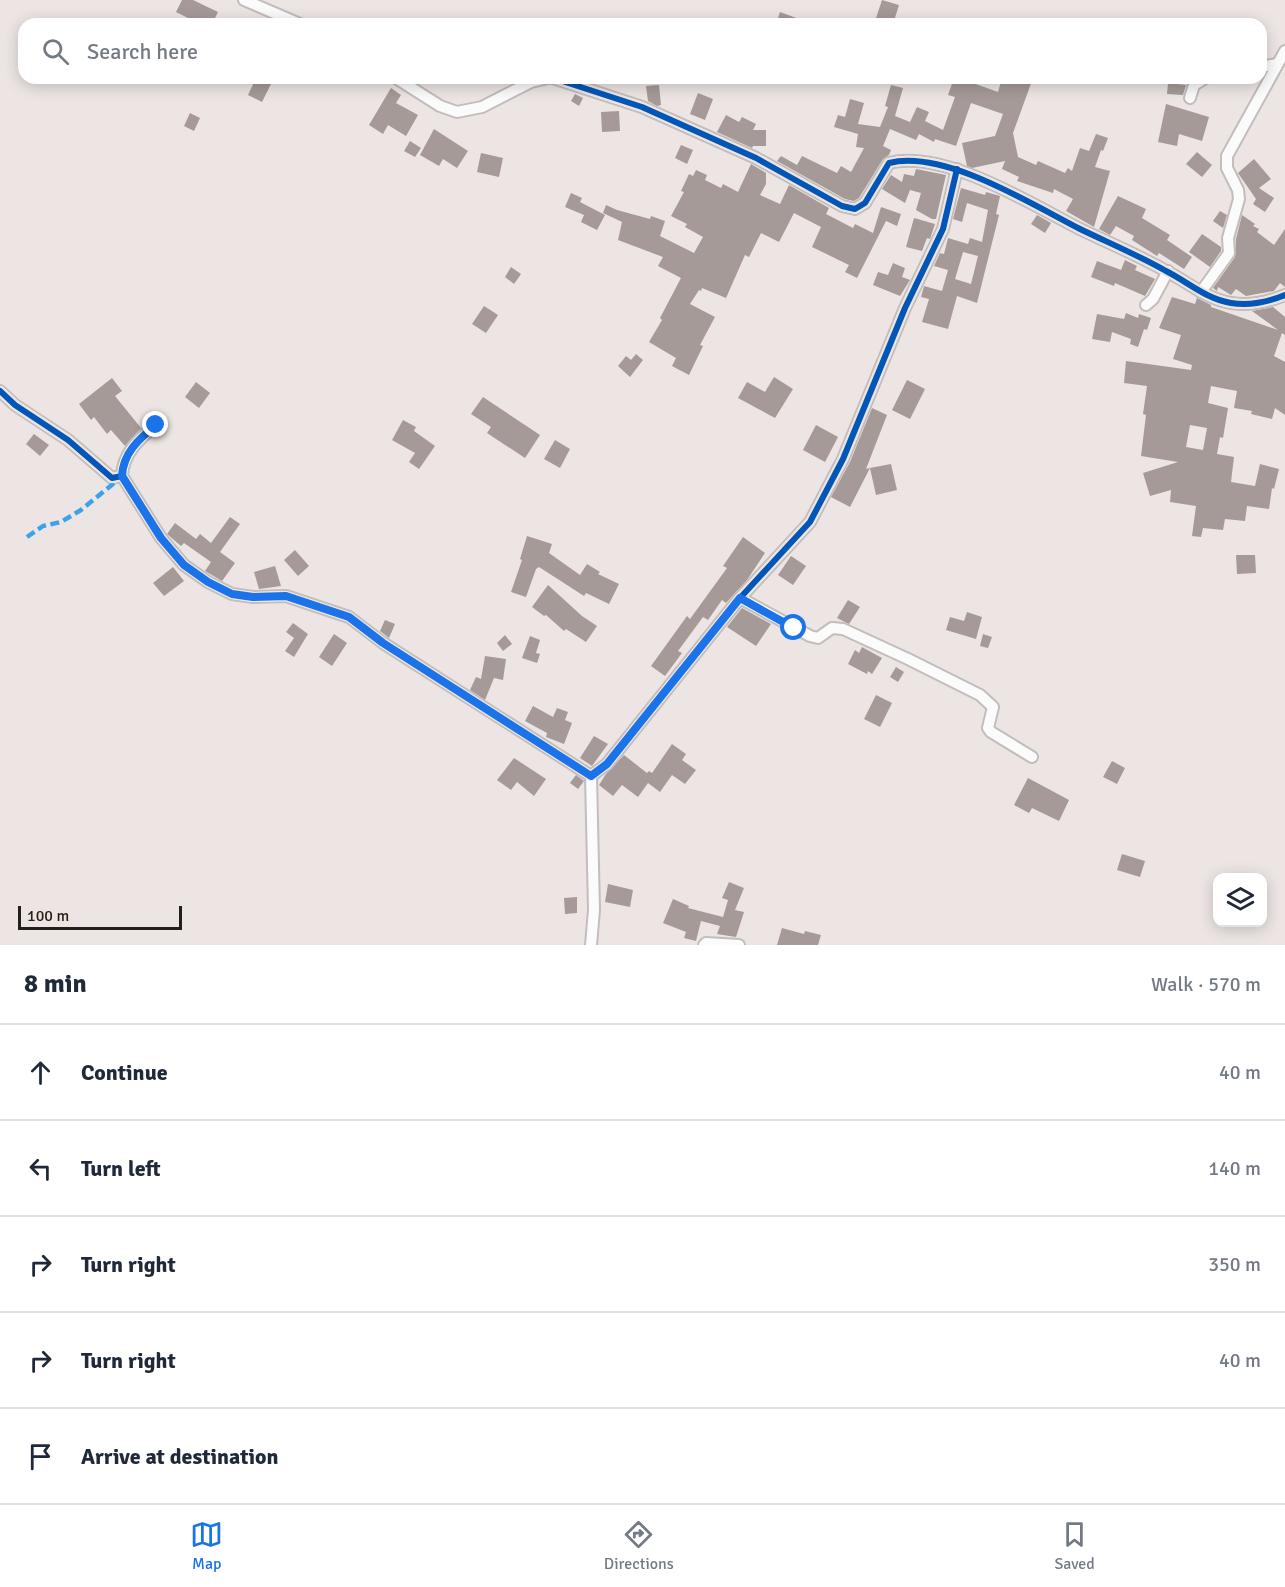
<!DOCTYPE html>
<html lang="en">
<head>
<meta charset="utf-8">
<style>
	:root { --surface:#fff; --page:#f2f2f3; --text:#1f2937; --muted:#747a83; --line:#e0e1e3; --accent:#1a73e8 }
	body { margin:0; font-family:Signika,sans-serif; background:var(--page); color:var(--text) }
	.controls { position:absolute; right:18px; bottom:18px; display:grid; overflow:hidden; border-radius:12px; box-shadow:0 3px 15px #0003 }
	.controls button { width:54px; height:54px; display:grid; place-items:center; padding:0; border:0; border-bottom:2px solid var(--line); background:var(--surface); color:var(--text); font:30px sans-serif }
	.scale { position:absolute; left:18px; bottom:15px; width:164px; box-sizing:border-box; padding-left:6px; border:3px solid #231f1d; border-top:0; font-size:16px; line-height:21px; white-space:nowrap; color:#231f1d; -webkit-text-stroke:4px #f0e4df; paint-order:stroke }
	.stop { position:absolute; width:18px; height:18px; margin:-14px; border:4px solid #1a73e8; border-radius:50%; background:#fff }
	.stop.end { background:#1a73e8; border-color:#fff; box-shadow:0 2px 6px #0008 }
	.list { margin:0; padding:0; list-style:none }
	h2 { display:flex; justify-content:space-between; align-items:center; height:78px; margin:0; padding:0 24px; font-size:26px }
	h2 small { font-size:20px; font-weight:400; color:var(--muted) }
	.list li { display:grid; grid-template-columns:39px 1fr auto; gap:18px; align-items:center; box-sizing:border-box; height:96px; padding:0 24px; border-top:2px solid var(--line) }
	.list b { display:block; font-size:22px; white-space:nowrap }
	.list em { font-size:20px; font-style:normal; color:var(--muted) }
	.icon { flex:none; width:33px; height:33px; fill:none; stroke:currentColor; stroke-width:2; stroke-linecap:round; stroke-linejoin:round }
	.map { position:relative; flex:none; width:1285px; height:945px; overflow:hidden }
	.search { position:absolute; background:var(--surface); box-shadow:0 3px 15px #0003; left:18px; right:18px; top:18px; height:66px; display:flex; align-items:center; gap:15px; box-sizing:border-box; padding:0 21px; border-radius:18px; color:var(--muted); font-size:22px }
	.sheet { height:558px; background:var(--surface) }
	nav { display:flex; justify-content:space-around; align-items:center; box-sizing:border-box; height:84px; border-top:2px solid var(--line); background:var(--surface); font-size:16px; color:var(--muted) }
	nav a { display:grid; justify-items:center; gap:3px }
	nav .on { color:var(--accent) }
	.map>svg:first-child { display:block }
</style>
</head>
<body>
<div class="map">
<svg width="1285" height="945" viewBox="0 0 1285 945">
	<rect width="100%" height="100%" fill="#ece5e3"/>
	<g fill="#a59a97" fill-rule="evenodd">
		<polygon points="182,0 193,0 218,12 212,24 187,24 190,19 176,12"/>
		<polygon points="882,0 899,5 893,24 874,24"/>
		<polygon points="780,12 810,23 810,24 776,24"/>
		<polygon points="256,78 274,78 262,102 248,95"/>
		<polygon points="954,78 959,78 998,92 1002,78 1033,78 1013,133 1018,157 1036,165 1038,161 1065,173 1068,168 1072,171 1080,148 1089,151 1096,134 1108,138 1103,151 1101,150 1095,167 1110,171 1094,227 1066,211 1073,199 1054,189 1053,193 1017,181 1019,177 1002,169 1005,161 972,168 967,166 962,143 995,136 1003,114 971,103 956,146 935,139 934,142 919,134 916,140 890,129 883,146 891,150 889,155 883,159 859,198 854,201 845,199 777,161 781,156 797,165 802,156 837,173 841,166 851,172 864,148 856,147 858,134 834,127 838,115 845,117 850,99 864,103 858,124 880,127 888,107 885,106 891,85 903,88 895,116 910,122 917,107 929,112 925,121 943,130 955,97 948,95"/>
		<polygon points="1168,83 1186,85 1183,95 1167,94"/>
		<polygon points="659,85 661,105 657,106 648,101 646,86"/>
		<polygon points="391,88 401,95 396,103 418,115 406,136 388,125 383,134 369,125"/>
		<polygon points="698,93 713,99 705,120 690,114"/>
		<polygon points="575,94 583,98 579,106 571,101"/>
		<polygon points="1166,104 1209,117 1202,141 1179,134 1177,146 1158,142"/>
		<polygon points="619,111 620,131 602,132 601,112"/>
		<polygon points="190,113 200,118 194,131 184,126"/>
		<polygon points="726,115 739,122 742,117 756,124 753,130 766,130 766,146 753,146 752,148 717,132"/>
		<polygon points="434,129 468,151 457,168 443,159 439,166 420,155"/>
		<polygon points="410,141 421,148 415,157 404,151"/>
		<polygon points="681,145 693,150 687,164 675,158"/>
		<polygon points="1197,152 1212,165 1202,177 1186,164"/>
		<polygon points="481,153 503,158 499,177 477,172"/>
		<polygon points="1254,159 1271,179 1259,188 1274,198 1265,212 1253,204 1256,199 1238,173"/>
		<polygon points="751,164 766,173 766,184 760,195 780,204 789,185 829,208 826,214 853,228 855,224 873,233 881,207 901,214 897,226 886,221 857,278 845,272 849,265 812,247 821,227 794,213 779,242 761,233 749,257 745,255 726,298 702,288 701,291 699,290 690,304 715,317 700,345 703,346 689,375 672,366 676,358 649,342 662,320 660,318 681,278 658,266 663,257 618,240 622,222 603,213 606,205 617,210 650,219 651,216 665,221 660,236 694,253 703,237 685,227 687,224 671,216 684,192 681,191 689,174 693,176 696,170 707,175 705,180 721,188 723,184 738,192"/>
		<polygon points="916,169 946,175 936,219 932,219 916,210 921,193 910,190 905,203 882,189 891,175 902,182 904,174 914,176"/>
		<path d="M961,188L985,195L986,192L1000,196L996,214L999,215L977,303L957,296L948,329L922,322L929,299L921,297L924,286L942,291L948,270L934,266L940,253L944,254L948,238L968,244L970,238L982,242L988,210L967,203L962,222L953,219ZM963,252L978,256L971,284L955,279Z"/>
		<polygon points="571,193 582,198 580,202 605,215 597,230 581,222 584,215 565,207"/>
		<polygon points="1118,196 1146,209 1142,218 1170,235 1167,240 1192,257 1184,269 1159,253 1157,256 1132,240 1134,236 1116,226 1110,235 1099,229"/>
		<polygon points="1220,211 1227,215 1223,228 1213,221"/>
		<polygon points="1037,215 1051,223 1045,233 1031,224"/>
		<polygon points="1242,215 1255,224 1253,226 1259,229 1257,232 1274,245 1285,229 1285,287 1280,283 1274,291 1246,296 1236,289 1231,295 1218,287 1217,291 1213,288 1235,257 1236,239"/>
		<polygon points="914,218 935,224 930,239 927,238 922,251 906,247"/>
		<polygon points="1202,234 1221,247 1221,251 1210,267 1189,252"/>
		<polygon points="1125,260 1137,266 1135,270 1155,279 1145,296 1115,283 1114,286 1091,277 1097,261 1121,270"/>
		<polygon points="893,263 905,268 902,277 910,280 900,296 873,285 878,272 888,275"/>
		<polygon points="511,267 521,274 514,284 505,277"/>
		<path d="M1172,297L1195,304L1197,298L1211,305V307L1278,330L1252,311L1273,307L1285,317V335L1282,333L1274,356L1285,362V415L1275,408L1272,419L1251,414L1252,411L1234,408L1237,391L1211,386L1208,403L1228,408L1223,438L1220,437L1217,454L1234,457L1231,482L1255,486L1260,464L1279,469L1274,489L1272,488L1269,509L1247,506L1245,521L1225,519L1223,530L1203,528L1201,537L1192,536L1196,506L1170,502L1171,490L1150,496L1143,473L1178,462L1141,456L1146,415L1143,414L1147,386L1124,383L1126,361L1191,370L1192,365L1173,359L1181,335L1159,328ZM1190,425L1207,428L1203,450L1186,447Z"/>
		<polygon points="484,306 498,315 486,333 472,324"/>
		<polygon points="1126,313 1138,318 1139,314 1151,318 1147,330 1144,329 1138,347 1130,344 1131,339 1112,332 1110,342 1092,339 1097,314 1124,319"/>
		<polygon points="636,354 643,360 630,377 618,366 626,356 631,360"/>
		<polygon points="774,377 793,389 775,418 738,398 747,382 765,392"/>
		<polygon points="112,378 122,391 115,396 141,428 125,446 111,430 107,434 94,417 91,420 79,404"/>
		<polygon points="907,380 925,389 910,419 892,410"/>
		<polygon points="196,382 210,393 199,408 185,397"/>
		<polygon points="483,397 540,435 525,458 487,433 491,427 471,414"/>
		<polygon points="872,408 887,415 866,469 870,468 850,507 831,497 850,462"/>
		<polygon points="403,420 416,427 414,431 435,446 419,469 409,462 415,453 392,440"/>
		<polygon points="816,425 838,437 825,462 803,450"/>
		<polygon points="34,434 49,445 40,456 26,444"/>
		<polygon points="555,440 570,449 560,468 544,459"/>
		<polygon points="891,464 897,490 876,495 870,468"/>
		<polygon points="230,517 240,524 220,552 235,563 222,581 205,571 211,562 184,543 181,546 167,534 175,523 196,539 200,534 211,543"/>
		<polygon points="527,536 552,544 549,553 580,575 587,564 600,572 598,574 619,584 609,604 586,593 584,596 539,567 536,569 526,597 511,592 522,560 520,559"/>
		<polygon points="743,537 765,553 747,580 726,603 722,600 708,620 703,617 678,651 682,653 665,676 651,666 687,616 690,619 727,568 723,566"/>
		<polygon points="295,550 309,566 298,576 284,560"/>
		<polygon points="1236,555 1255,555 1256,573 1237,574"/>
		<polygon points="791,556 806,566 793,585 778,575"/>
		<polygon points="275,566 281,586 259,589 254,572"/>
		<polygon points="173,567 184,581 164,596 153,583"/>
		<polygon points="548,585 582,616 597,626 586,642 566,629 564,631 546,615 544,616 532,607"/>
		<polygon points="848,600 860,607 849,624 837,618"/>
		<polygon points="742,608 771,624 756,646 727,627"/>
		<polygon points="967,612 982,617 976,639 946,630 950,617 964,621"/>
		<polygon points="385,620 395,624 389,638 380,631"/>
		<polygon points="293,623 308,634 294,657 285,651 294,638 286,632"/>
		<polygon points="334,634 347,643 332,666 319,657"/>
		<polygon points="983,634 992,637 988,648 980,646"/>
		<polygon points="505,635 512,644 503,651 497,643"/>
		<polygon points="530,636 540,640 536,653 540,654 537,663 522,658"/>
		<polygon points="862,647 882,658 872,674 868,671 867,674 848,664 855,650 859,653"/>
		<polygon points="485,656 506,659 503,680 494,678 485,700 470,690 476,677 481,679"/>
		<polygon points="896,667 904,672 898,682 890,677"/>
		<polygon points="876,695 892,703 880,727 864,719"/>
		<polygon points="533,706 553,717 557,708 568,712 565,720 572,723 564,744 546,737 547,733 525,721"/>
		<polygon points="594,736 608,744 592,766 580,758"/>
		<polygon points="672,744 686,754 682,760 696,770 685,784 672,775 660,792 648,783 638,797 622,785 613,796 599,785 606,774 624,755 647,773 649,771 652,773"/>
		<polygon points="514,758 546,779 534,796 517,782 511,790 497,780"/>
		<polygon points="1112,761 1125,768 1117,784 1103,777"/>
		<polygon points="576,775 584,781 578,789 570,783"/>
		<polygon points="1028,778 1069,800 1059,821 1032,808 1029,813 1014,805"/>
		<polygon points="1122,854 1145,861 1140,877 1117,870"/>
		<polygon points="729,882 744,888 735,910 744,912 736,937 717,934 720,926 701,921 696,941 684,938 686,932 663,923 673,899 689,906 688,908 723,917 728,900 722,898"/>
		<polygon points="608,884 633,890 630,907 605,902"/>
		<polygon points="577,897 577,913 565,914 564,898"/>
		<polygon points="782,928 804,934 805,931 821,935 818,945 777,945"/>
	</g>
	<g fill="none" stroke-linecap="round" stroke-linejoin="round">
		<g stroke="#c3bdbb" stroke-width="14">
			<g id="minor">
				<polyline points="244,0 300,24"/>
				<polyline points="1261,67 1277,64"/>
				<polyline points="396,78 440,106 457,112 482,107 531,82 548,78"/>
				<path d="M553,78L642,107L756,158L842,206L855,209L865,203L889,163C944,149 1031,204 1080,229C1109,243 1138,255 1166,271C1188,282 1206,299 1231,303C1250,306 1268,302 1285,295"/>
				<polyline points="1190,98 1194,85 1205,78"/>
				<polyline points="1201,292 1229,253 1228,238 1239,199 1238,190 1227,168 1227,156 1285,51"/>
				<polyline points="1146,305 1153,299 1168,271"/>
				<polyline points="0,391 15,405 68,440 112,478 122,476"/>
				<path d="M156,425C139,439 123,453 122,476L161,538L184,565L208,582L232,594L253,597L286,596L349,617L383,643L591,776"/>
				<polyline points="740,598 810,636 818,638 832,628 843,629 908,659 980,695 993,707 988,728 991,732 1032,757"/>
				<polyline points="591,776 607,764 740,598 810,522 843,459 905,308 943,229 957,169"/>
				<polyline points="591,776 594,910 591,945"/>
				<polyline points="704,945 706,943 739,945"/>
			</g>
		</g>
		<use href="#minor" stroke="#fcfbfb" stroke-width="10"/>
		<polyline stroke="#3ea2ea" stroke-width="4.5" stroke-dasharray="9 4.5" stroke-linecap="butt" points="27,537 43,526 61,522 81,510 119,479"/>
		<g stroke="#f0e4df" stroke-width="10">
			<g id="cycleway">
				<path d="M553,78L642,107L756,158L842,206L855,209L865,203L889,163C944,149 1031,204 1080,229C1109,243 1138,255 1166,271C1188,282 1206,299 1231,303C1250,306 1268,302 1285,295"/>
				<polyline points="0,391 15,405 68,440 112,478 122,476 161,538 184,565 208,582 232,594 253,597 286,596 349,617 383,643 591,776 607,764 740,598 810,522 843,459 905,308 943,229 957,169"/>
			</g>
		</g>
		<use href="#cycleway" stroke="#0057b8" stroke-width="6"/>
	</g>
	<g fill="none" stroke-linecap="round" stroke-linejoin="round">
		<path stroke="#1a73e8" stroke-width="8" d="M156,425C139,439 123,453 122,476L161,538L184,565L208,582L232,594L253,597L286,596L349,617L383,643L591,776L607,764L740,598L794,628"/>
	</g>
</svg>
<div class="controls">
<button><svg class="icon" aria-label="layers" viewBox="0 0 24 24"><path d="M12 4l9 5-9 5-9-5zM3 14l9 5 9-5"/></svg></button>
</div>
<div class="scale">100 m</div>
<div class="stop" style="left:794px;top:628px"></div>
<div class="stop end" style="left:156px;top:425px"></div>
<div class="search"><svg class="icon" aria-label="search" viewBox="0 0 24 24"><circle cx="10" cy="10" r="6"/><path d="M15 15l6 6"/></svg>Search here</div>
</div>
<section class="sheet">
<h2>8 min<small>Walk · 570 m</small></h2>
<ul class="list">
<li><svg class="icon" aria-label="ahead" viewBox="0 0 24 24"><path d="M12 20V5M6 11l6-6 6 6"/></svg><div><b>Continue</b></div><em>40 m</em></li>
<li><svg class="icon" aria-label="left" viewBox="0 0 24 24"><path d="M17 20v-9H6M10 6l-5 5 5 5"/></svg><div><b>Turn left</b></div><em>140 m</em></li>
<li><svg class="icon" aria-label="right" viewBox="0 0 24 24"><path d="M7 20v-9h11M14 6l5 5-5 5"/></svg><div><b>Turn right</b></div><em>350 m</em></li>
<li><svg class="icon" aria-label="right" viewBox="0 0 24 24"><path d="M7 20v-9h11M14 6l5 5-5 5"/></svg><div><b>Turn right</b></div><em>40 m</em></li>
<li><svg class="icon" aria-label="arrive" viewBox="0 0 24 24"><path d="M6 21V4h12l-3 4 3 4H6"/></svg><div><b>Arrive at destination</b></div></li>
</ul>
</section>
<nav>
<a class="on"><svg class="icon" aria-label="map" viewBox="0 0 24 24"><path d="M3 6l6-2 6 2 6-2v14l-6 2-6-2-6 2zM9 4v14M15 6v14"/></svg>Map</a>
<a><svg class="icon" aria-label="directions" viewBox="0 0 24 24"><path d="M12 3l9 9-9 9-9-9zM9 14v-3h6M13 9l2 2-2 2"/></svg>Directions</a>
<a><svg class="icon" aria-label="saved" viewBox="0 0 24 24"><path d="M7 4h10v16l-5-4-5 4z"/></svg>Saved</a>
</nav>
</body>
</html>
